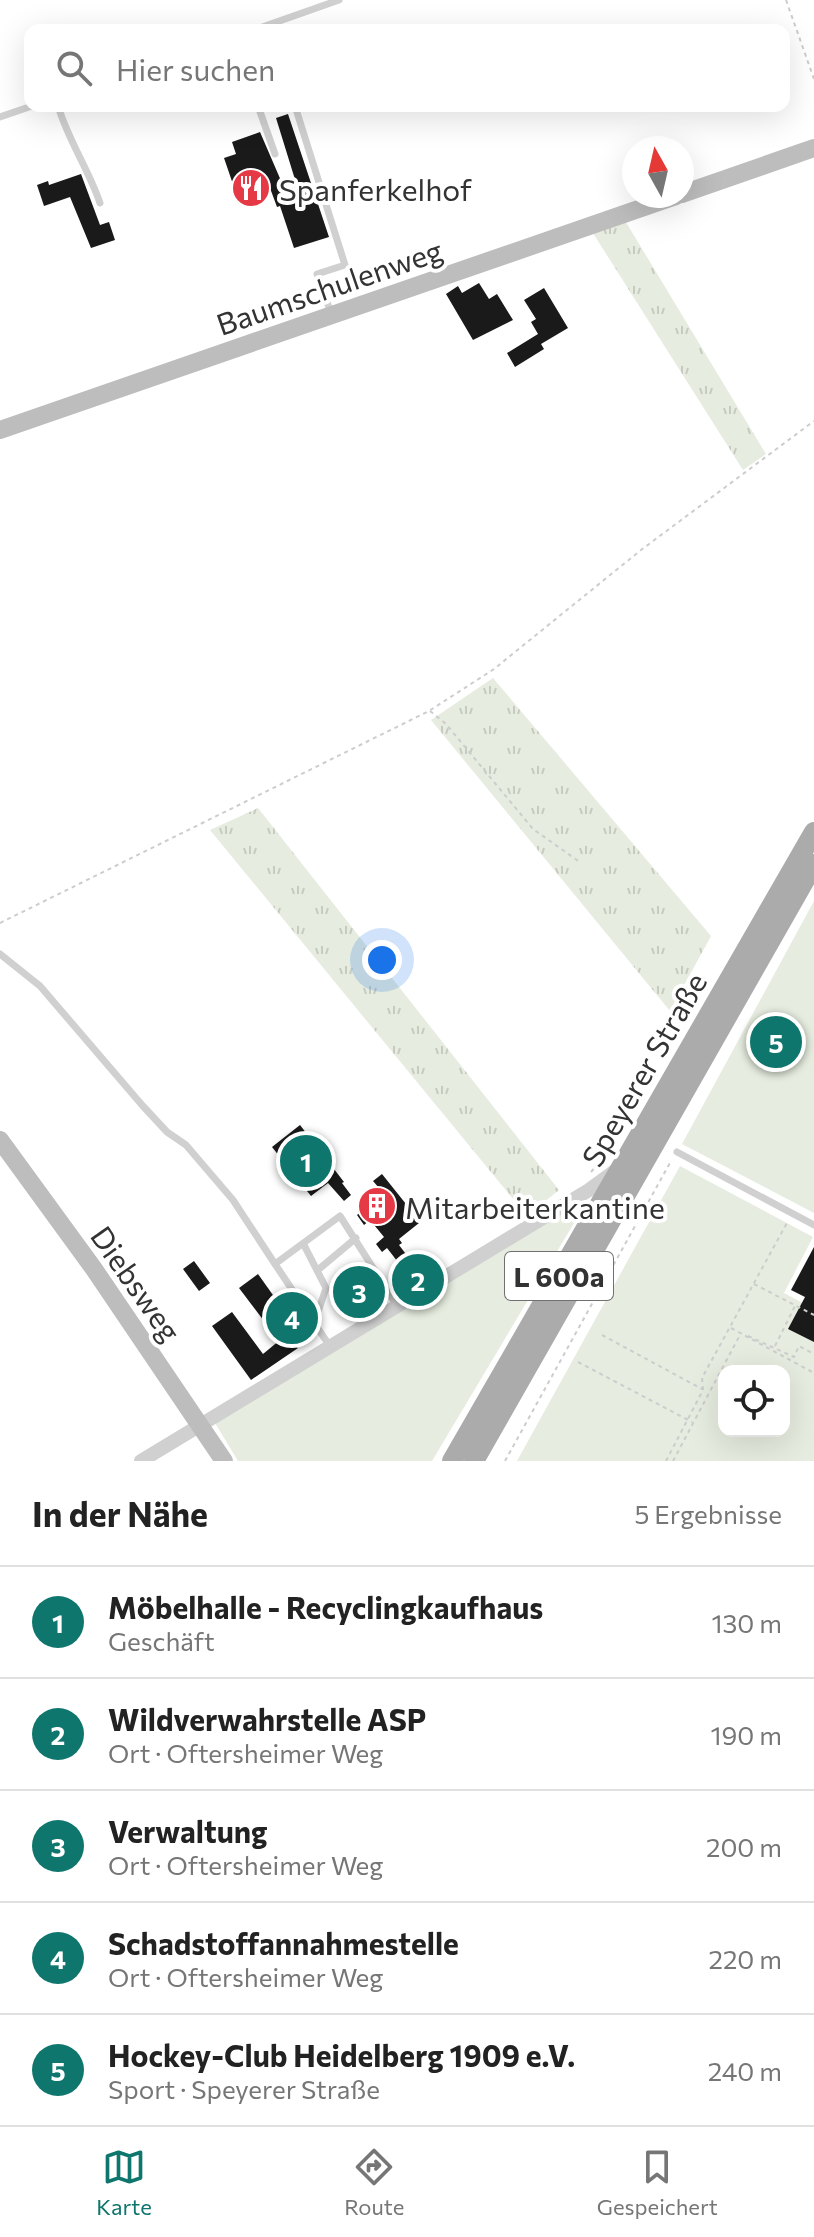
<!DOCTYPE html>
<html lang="de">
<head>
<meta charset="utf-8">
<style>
	:root { --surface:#fff; --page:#f2f2f2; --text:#222; --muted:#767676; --line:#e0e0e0; --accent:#0f766e }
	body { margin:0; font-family:Commissioner,sans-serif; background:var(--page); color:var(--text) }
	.controls { position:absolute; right:24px; bottom:24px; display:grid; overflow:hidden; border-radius:16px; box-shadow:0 8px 32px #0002 }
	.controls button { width:72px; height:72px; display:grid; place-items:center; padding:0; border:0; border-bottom:2px solid var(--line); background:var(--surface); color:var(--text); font:40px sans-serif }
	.compass { position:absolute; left:622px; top:136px; width:72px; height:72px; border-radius:50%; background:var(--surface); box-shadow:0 8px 32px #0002; rotate:352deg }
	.you { position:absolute; left:382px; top:960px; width:28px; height:28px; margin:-20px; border:6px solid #fff; border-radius:50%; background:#1a73e8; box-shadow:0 0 0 12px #1a73e833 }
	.badge { display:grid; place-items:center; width:52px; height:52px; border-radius:50%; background:var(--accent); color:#fff; font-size:26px; font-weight:700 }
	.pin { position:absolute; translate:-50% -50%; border:4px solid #fff; box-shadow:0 2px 8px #0006 }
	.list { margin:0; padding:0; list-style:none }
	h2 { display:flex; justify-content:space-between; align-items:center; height:104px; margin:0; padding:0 32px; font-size:34px }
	h2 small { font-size:26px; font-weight:400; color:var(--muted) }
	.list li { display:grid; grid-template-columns:52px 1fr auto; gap:24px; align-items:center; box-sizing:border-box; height:112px; padding:0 32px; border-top:2px solid var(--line) }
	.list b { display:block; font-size:30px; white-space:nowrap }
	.list p { margin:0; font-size:26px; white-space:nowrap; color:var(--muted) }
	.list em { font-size:26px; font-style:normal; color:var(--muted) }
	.icon { flex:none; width:44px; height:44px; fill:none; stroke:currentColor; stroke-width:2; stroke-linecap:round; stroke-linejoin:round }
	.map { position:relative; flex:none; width:814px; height:1461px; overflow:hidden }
	.search { position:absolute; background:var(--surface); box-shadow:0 8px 32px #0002; left:24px; right:24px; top:24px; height:88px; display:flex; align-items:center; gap:20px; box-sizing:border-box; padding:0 28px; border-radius:16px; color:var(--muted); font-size:30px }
	.sheet { height:664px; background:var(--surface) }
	nav { display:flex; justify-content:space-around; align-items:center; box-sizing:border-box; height:112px; border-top:2px solid var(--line); background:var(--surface); font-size:22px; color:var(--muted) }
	nav a { display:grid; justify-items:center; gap:4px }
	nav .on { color:var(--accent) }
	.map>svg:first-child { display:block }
</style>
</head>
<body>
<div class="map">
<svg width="814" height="1461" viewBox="0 0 814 1461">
	<defs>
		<pattern id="grass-tufts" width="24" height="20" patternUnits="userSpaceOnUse" patternTransform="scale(2)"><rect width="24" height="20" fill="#e6ecdf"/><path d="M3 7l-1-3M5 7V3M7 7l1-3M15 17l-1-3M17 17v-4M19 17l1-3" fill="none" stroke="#c6cbc0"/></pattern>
	</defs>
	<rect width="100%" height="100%" fill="#fff"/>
	<g fill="url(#grass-tufts)">
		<polygon points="624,219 766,454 743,470 591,230"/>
		<polygon points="493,678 711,936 670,1011 431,720"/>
		<polygon points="258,808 559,1190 527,1216 210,830"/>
	</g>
	<g fill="#e6ecdf" fill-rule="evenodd">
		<polygon points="814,901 814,1213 682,1144"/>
		<path d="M680,1166L813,1237L784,1293L814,1309V1461H517ZM724,1371H784V1431H724Z"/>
		<polygon points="567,1212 574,1223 432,1461 238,1461 215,1423 484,1257"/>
	</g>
	<g fill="#1a1a1a">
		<polygon points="288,114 329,237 294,248 280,206 277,207 270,188 238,199 224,158 236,154 232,142 260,132 285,190 297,186 276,118"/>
		<polygon points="81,174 100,225 109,222 115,240 91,248 70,197 44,206 37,185 48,181 49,185"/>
		<polygon points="479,283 489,299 497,294 513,320 473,340 446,294 458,286 462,293"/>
		<polygon points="544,288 568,328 541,344 544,349 515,367 507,353 538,334 531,322 536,319 524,300"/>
		<polygon points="300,1125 344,1182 342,1183 351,1195 344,1201 328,1183 311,1196 272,1147"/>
		<polygon points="382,1174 418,1219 419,1223 399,1239 402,1243 399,1245 424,1278 415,1284 387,1248 382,1252 376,1244 384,1237 370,1220 364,1225 357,1215 368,1207 362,1200 379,1188 373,1181"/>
		<polygon points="814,1247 814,1342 788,1329 805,1297 791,1290"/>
		<polygon points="194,1261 210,1283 199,1291 183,1269"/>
		<polygon points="258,1274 285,1312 267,1325 239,1288"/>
		<polygon points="370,1276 376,1296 350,1313 339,1295"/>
		<polygon points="232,1312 263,1354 286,1335 298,1348 251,1380 212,1326"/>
	</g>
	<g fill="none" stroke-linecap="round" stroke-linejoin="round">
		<g stroke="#cdcdcd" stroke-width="2" stroke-dasharray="4 4" stroke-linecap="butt">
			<polyline points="786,0 814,79"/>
			<polyline points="430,711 446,724 533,829 581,863"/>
			<polyline points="0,923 429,711 494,669 641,550 814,421"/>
			<polyline points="591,1172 613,1147"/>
			<polyline points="754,1284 814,1315"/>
			<polyline points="731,1328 814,1373"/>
			<polyline points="602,1335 702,1389"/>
			<polyline points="748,1336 794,1357 799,1346 814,1354"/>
			<polyline points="775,1346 795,1306"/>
			<polyline points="578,1362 692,1422"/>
			<polyline points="505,1461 671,1161"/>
			<polyline points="666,1461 703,1390 702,1378 788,1221"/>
			<polyline points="673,1461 741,1333"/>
		</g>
		<g stroke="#d0d0d0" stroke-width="7">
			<polyline points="254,30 339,0"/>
			<path d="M58,106C69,142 88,168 100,203"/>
			<polyline points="258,106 275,154"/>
			<polyline points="295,106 345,265 317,274 331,313"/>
			<polyline points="0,117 32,106"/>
			<polyline points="0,954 40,986 142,1105 167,1132 186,1145 233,1200 275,1264"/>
			<polyline points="677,1152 814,1225"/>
			<polyline points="304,1245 326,1288 315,1321"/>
			<polyline points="319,1269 356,1238"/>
			<polyline points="329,1345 275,1264 340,1216 396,1304"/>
		</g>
		<polyline stroke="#d0d0d0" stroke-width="14" points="141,1461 589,1190 615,1171"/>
		<g stroke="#bdbdbd" stroke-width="18">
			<polyline points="682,194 814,148"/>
			<polyline points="0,430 676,196"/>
			<polyline points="0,1140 94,1269 224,1461"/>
		</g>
		<g stroke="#ababab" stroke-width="20">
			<polyline points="452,1461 814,832"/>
			<polyline points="474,1461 814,864"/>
		</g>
	</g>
	<defs>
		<g id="restaurant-disc" transform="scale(2)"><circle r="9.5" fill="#e63946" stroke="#fff"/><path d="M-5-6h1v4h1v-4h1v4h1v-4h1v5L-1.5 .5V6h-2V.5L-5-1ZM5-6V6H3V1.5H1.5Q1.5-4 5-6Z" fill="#fff"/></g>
		<g id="building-disc" transform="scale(2)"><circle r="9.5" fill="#e63946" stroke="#fff"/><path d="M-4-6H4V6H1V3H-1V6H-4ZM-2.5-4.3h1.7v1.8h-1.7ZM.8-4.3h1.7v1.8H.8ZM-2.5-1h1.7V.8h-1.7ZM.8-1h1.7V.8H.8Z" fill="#fff"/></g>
	</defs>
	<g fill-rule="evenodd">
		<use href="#restaurant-disc" x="251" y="188"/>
		<use href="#building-disc" x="377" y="1206"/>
	</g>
	<g text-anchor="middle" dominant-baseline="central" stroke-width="8" stroke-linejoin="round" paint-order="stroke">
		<rect fill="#fff" stroke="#707070" stroke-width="2" x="505" y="1252" width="108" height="48" rx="6"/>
		<g font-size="28" font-weight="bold" fill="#333">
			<text x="559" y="1276">L 600a</text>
		</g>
		<g font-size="30" fill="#333" stroke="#fff" text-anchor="start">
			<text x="279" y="188">Spanferkelhof</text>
			<text x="405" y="1206">Mitarbeiterkantine</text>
		</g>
		<g font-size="30" fill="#333" stroke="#fff">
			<text transform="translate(329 286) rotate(-19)">Baumschulenweg</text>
			<text transform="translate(643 1069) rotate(-60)">Speyerer Straße</text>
			<text transform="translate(137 1283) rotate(55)">Diebsweg</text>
		</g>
	</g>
</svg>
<div class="controls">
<button><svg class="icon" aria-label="locate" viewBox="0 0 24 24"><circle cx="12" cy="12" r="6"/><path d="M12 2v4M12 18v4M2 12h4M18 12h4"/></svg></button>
</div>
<svg class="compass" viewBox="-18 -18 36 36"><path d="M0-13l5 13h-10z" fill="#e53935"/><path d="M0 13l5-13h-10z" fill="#767676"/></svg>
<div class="you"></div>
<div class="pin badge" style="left:306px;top:1161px">1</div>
<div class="pin badge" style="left:418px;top:1280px">2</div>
<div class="pin badge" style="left:359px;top:1292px">3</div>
<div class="pin badge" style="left:292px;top:1318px">4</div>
<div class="pin badge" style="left:776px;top:1042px">5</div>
<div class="search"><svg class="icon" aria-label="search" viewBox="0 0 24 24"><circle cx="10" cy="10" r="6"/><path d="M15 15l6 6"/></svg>Hier suchen</div>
</div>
<section class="sheet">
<h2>In der Nähe<small>5 Ergebnisse</small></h2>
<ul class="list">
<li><span class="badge">1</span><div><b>Möbelhalle - Recyclingkaufhaus</b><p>Geschäft</p></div><em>130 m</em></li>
<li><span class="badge">2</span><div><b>Wildverwahrstelle ASP</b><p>Ort · Oftersheimer Weg</p></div><em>190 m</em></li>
<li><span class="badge">3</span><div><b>Verwaltung</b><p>Ort · Oftersheimer Weg</p></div><em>200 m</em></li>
<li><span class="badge">4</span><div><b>Schadstoffannahmestelle</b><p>Ort · Oftersheimer Weg</p></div><em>220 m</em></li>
<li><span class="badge">5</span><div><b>Hockey-Club Heidelberg 1909 e.V.</b><p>Sport · Speyerer Straße</p></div><em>240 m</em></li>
</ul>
</section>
<nav>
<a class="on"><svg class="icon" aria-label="map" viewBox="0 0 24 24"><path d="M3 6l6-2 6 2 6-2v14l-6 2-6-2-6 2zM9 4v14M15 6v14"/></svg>Karte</a>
<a><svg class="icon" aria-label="directions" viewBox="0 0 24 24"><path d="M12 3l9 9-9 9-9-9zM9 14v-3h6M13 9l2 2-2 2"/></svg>Route</a>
<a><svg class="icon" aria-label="saved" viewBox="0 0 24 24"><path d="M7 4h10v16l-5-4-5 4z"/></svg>Gespeichert</a>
</nav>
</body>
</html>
